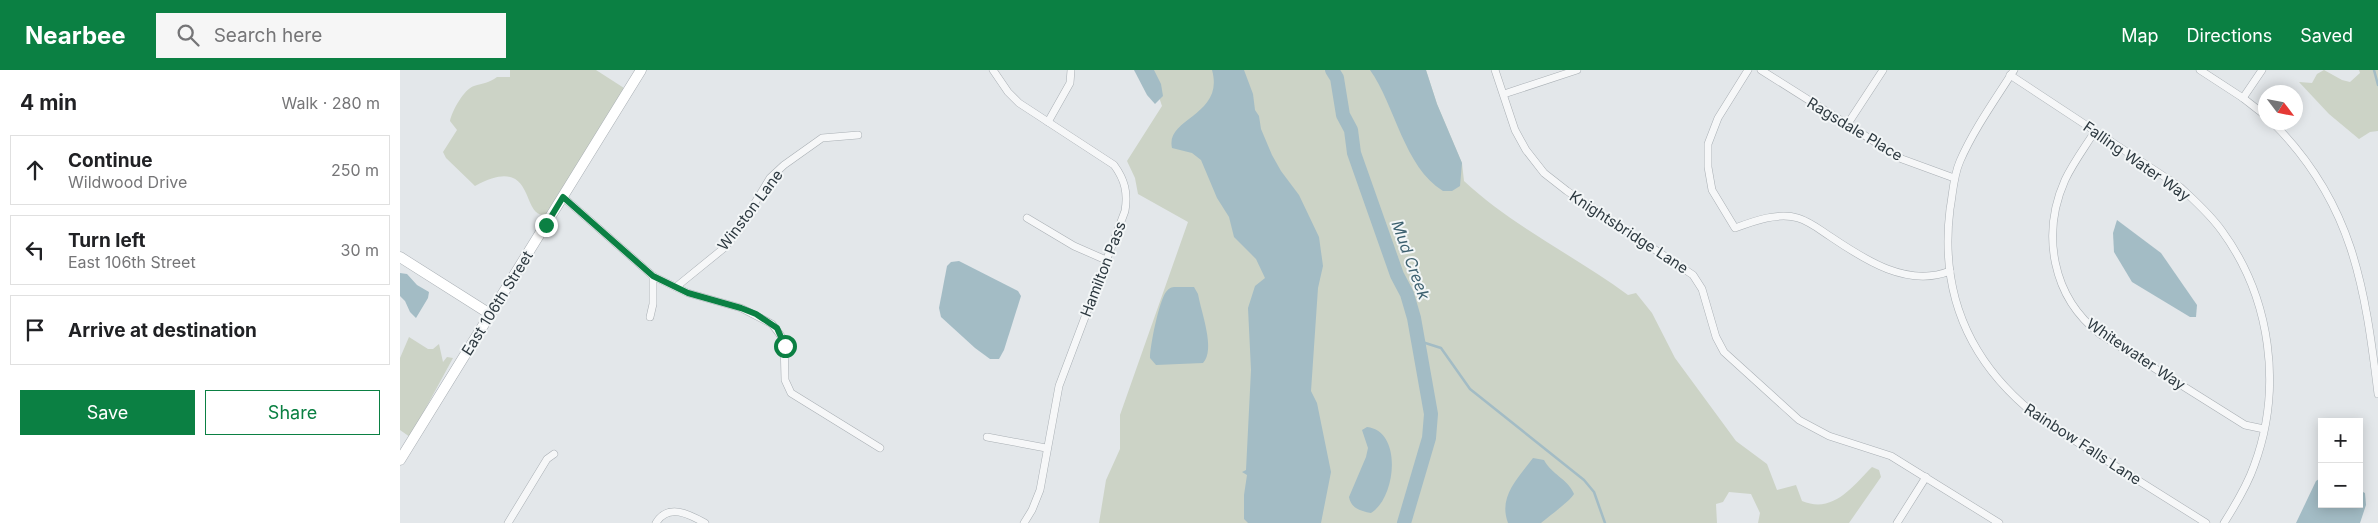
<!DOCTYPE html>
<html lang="en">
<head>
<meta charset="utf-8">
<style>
	:root { --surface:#fff; --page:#f6f6f6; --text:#202124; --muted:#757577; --line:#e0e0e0; --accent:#0b8043 }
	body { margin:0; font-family:Inter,sans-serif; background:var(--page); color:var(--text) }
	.controls { position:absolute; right:15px; bottom:15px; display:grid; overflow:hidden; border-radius:0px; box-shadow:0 2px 12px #0003 }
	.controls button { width:45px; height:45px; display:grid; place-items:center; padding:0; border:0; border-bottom:1px solid var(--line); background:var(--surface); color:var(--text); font:25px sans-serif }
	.compass { position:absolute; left:1858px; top:15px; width:45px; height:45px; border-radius:50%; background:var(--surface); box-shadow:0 2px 12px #0003; rotate:122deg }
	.stop { position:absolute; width:15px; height:15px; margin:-11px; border:4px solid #0b8043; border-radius:50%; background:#fff }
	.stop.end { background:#0b8043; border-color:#fff; box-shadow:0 1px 5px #0008 }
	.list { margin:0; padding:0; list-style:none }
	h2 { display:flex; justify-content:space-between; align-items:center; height:65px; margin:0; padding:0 20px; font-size:21px }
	h2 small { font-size:16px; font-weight:400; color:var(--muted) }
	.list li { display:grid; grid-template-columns:32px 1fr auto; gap:15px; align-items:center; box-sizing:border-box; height:70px; margin:0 10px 10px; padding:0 10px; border:1px solid var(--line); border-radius:0px }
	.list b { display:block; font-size:19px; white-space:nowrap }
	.list p { margin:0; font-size:16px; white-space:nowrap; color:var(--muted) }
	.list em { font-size:16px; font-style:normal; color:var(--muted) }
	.actions { display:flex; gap:10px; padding:15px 20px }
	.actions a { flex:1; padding:11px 0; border:1px solid var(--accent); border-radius:0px; text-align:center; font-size:18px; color:var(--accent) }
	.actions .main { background:var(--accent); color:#fff }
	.icon { flex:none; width:28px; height:28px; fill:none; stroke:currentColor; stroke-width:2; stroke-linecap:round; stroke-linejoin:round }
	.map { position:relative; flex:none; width:1978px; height:453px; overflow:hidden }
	header { display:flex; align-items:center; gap:30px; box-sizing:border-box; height:70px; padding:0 25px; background:var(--accent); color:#fff }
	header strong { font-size:24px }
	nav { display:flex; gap:28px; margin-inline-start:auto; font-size:18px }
	.search { width:350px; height:45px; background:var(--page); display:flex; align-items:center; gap:12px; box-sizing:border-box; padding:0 18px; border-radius:0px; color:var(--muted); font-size:19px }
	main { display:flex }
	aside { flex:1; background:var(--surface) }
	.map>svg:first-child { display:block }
</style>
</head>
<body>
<header>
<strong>Nearbee</strong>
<div class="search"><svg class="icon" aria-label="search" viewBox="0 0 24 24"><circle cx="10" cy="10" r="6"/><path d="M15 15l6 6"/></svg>Search here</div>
<nav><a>Map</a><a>Directions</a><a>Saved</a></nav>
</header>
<main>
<aside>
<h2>4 min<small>Walk · 280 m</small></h2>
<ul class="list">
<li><svg class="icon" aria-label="ahead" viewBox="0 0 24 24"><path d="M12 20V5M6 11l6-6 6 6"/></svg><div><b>Continue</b><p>Wildwood Drive</p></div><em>250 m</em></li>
<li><svg class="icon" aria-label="left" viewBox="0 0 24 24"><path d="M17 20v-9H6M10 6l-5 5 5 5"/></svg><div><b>Turn left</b><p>East 106th Street</p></div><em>30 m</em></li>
<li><svg class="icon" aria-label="arrive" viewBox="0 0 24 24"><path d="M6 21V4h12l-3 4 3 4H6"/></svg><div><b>Arrive at destination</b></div></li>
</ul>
<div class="actions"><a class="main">Save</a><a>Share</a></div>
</aside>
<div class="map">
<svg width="1978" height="453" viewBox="0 0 1978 453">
	<rect width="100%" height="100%" fill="#e3e7ea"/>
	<g fill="#ccd3c6">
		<path d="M110,0H196L224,18L146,145H143C121,144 135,83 75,116L46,88L43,82L57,60L50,51C52,41 64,19 74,16C83,13 89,13 97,7H110Z"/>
		<path d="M750,0H1026L1037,34L1062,93L1064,111C1112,156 1175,186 1228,225L1236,223L1252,243L1275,288L1336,371L1367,394L1377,420L1396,415L1402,431C1433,444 1452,417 1472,397L1479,400L1481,407L1449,453H1358L1360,443L1351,424L1329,422L1323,432L1316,434L1317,453H699L706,410L720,379V345L788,152L738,124L735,108L727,91L762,36Z"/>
		<polygon points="1924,0 1942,10 1950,12 1960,3 1959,0 1978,0 1978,61 1970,62 1959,69 1929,44 1899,12 1912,13 1917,4"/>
		<polygon points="9,267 28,279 33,279 39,274 43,292 47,287 53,288 10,367 0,360 0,288"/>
	</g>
	<g fill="#a3bcc5">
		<polygon points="734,0 754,0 761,14 763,26 755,34 747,25"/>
		<path d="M812,0H844L853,24L855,40L859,46L861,59L872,85L881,101L899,125L919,167L923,196L918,218L911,321L917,333L931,402L921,453H848L844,449V425L847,405L842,402L846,400L851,300L848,238L855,216L865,208L856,189L834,167L829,147L817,128L801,90L792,83L772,78C765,48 825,46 812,0Z"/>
		<path d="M970,0H1026L1037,34L1062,93L1060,116L1052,121H1043C1004,97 995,35 970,0Z"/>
		<polygon points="1717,150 1761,183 1797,235 1796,247 1790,247 1732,212 1714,182 1713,163"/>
		<polygon points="559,191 618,221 621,226 604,280 599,289 590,289 575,278 541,247 539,238 547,196 551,192"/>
		<polygon points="0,203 7,204 17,215 29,222 28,228 16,248 10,242 5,231 0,226"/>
		<path d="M776,217H794L798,224C801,242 816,280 803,293L756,295L750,288C750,276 759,231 766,222C769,218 771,217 776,217Z"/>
		<path d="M967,357C1003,361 996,428 971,443C960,441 951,438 949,427L966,387L968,378L962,360Z"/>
		<path d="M1133,388L1144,390C1151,404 1168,409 1174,424C1170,431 1148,447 1141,453H1108C1098,427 1118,408 1133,388Z"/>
		<polygon points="1922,407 1922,434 1959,434 1959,420 1965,423 1966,435 1960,453 1896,453 1916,411"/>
	</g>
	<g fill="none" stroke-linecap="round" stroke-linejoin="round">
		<g stroke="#a3bcc5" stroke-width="2.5">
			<polyline points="1974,0 1978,15"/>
			<polyline points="1019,271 1041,278 1070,319 1184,410 1194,422 1205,453"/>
		</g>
		<polyline stroke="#a3bcc5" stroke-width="14" points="932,0 937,8 943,45 951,60 954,83 997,205 1007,224 1014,248 1031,344 1029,368 1004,453"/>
		<g stroke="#a9afb4" stroke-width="8">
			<g id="street">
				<path d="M593,0L608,22L619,33L714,95C725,110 728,123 725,141L659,316L640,420L632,440L624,453"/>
				<polyline points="1095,0 1115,60 1126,80 1144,103 1167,121 1293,205 1302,219 1316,267 1324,282 1399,350 1429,366 1491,386 1599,453"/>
				<path d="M1348,0L1318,48L1308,74V97L1312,120L1335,158C1354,151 1378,142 1398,148C1411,152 1420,160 1431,167C1465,190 1508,218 1550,201"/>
				<polyline points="1361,0 1502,89 1554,108"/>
				<path d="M1614,0C1595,30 1574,59 1560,91C1553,107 1553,123 1550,139C1539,228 1572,297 1642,350L1806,453"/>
				<polyline points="1800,0 1843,28 1866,46"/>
				<path d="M1610,5L1780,117C1795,131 1810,144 1822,161C1871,228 1883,318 1854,396C1847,416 1836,434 1824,453"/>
				<polyline points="1104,24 1177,0"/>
				<polyline points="1843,28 1862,0"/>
				<polyline points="648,52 670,13 671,0"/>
				<path d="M1872,52C1953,132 1965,217 1978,324"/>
				<polyline points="1447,55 1483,0"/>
				<path d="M1695,61C1685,77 1673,93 1665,110C1641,164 1652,227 1700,264L1845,355L1864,359"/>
				<polyline points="163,127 253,206 288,223 341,238 372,254 384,270 385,310 391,323 480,378"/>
				<polyline points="627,148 674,176 706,190"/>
				<polyline points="276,217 324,178 339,159 370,108 384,95 422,68 458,65"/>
				<polyline points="250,247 253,234 253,206"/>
				<polyline points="587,367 646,378"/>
				<polyline points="108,453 147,389 154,384"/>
				<path d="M256,453C268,433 289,444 305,453"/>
				<polyline points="1497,453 1526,407"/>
			</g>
		</g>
		<g stroke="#a9afb4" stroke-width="11">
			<g id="secondary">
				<polyline points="0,187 90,244"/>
				<polyline points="0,390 241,0"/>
			</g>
		</g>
		<use href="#street" stroke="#f6f7f8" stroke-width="7"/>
		<use href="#secondary" stroke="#fff" stroke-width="10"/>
	</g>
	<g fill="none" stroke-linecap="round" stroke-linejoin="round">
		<polyline stroke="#0b8043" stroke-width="6" points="146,155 163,127 253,206 288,223 341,238 356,244 377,258 385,276"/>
	</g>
	<g text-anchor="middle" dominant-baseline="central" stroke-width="4" stroke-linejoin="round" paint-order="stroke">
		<g font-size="15" fill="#2d3940" stroke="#f3f6f7">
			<text transform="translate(1455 59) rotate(31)">Ragsdale Place</text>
			<text transform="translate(1737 91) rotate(35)">Falling Water Way</text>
			<text transform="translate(350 140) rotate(-53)">Winston Lane</text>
			<text transform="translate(1229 162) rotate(33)">Knightsbridge Lane</text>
			<text transform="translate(703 199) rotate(-69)">Hamilton Pass</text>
			<text transform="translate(97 233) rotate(-58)">East 106th Street</text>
			<text transform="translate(1736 284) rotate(34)">Whitewater Way</text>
			<text transform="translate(1683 374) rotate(33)">Rainbow Falls Lane</text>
		</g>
		<g font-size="16" font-style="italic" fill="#3c606f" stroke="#f3f6f7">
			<text transform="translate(1011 190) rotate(70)">Mud Creek</text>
		</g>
	</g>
</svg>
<div class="controls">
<button>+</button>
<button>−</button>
</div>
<svg class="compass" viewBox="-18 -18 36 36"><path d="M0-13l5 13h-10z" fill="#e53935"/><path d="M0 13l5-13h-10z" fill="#757577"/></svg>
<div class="stop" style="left:385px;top:276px"></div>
<div class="stop end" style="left:146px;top:155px"></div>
</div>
</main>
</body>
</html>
